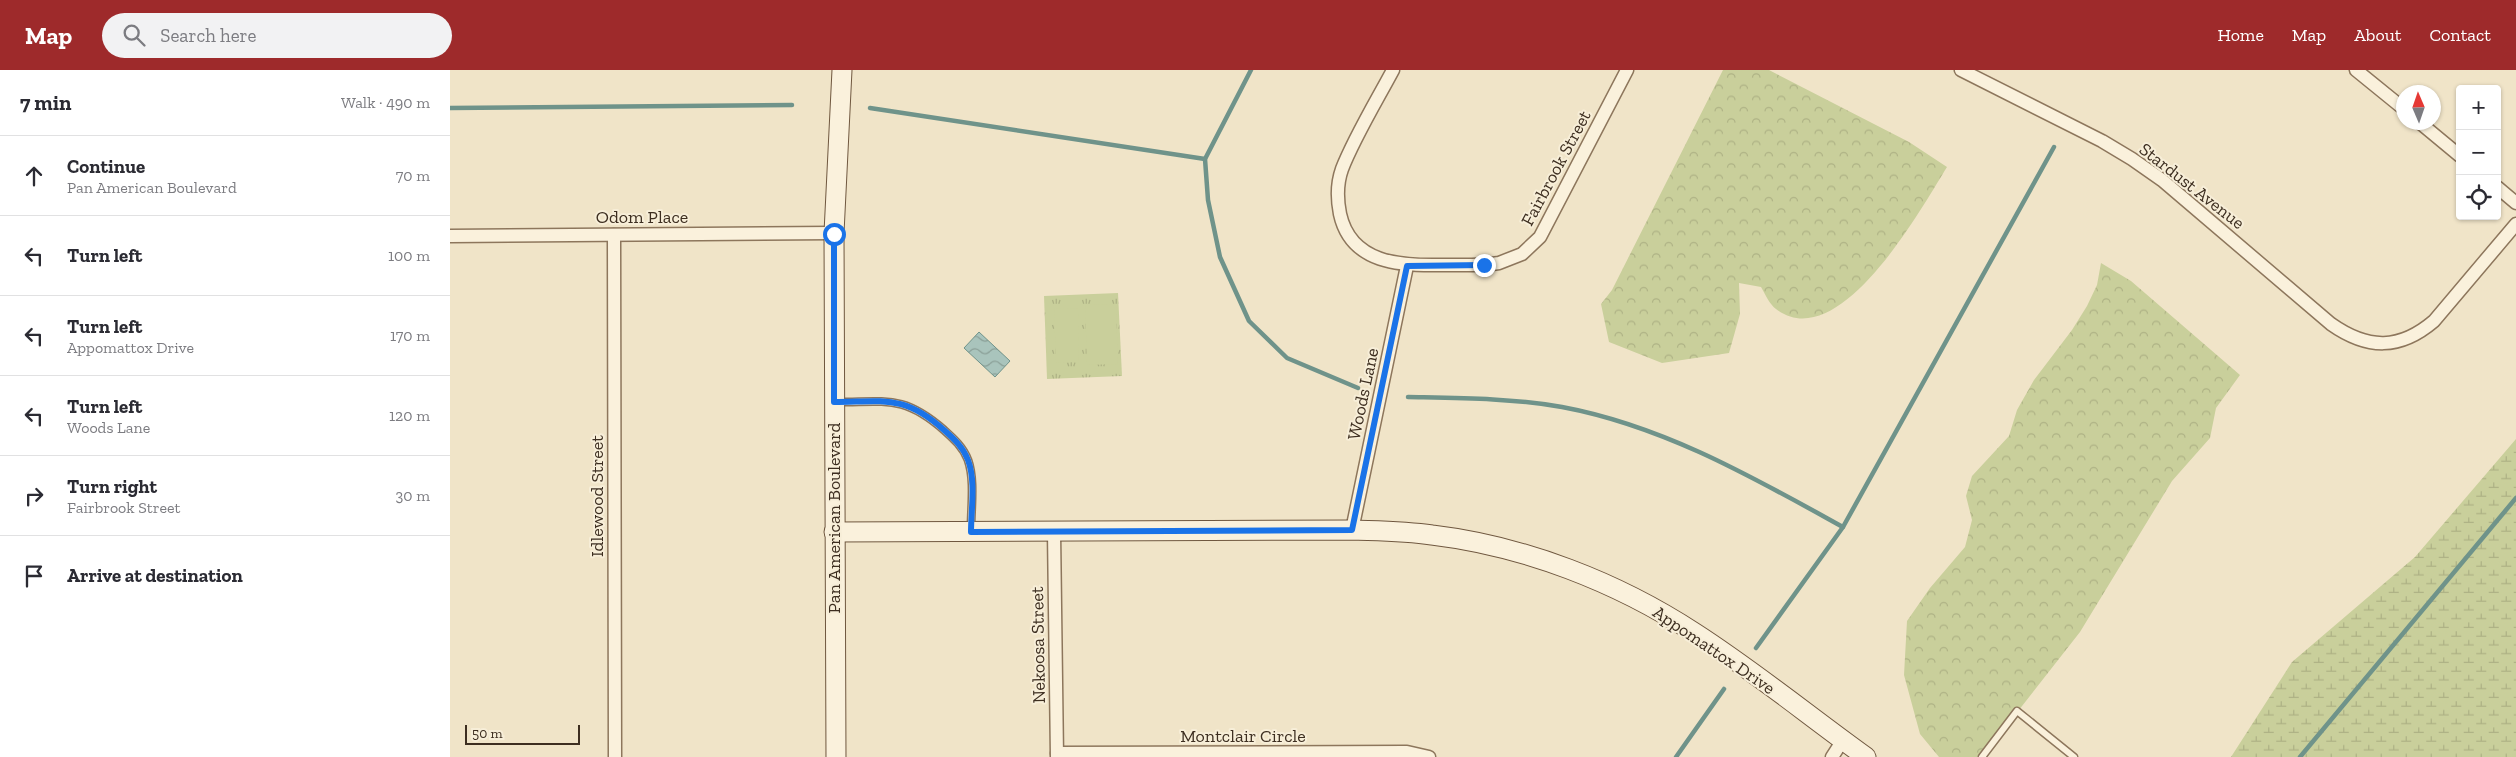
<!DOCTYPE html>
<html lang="en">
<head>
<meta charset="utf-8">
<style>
  body { margin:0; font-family:"Zilla Slab",serif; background:#f2f2f3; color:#2b2b33 }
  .controls { position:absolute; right:15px; top:15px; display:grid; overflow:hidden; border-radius:5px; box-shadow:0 1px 4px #0004 }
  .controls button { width:45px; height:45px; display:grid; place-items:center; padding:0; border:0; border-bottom:1px solid #e1e1e2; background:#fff; color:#2b2b33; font:25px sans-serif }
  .compass { position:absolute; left:1946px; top:15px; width:45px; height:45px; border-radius:50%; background:#fff; box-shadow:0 1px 4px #0004; rotate:358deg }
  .scale { position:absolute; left:15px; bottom:12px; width:115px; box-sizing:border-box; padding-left:5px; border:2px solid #3d2e20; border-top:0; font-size:14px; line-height:18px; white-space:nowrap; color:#3d2e20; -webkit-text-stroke:4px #f7eed8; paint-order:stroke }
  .stop { position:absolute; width:15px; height:15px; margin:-11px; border:4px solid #1a73e8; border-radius:50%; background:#fff }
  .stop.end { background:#1a73e8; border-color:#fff; box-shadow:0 1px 5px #0008 }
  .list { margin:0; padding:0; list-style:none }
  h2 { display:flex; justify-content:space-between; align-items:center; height:65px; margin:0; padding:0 20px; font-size:21px }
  h2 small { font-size:16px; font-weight:400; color:#7c7c81 }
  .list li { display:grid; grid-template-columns:32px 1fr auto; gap:15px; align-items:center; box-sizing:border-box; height:80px; padding:0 20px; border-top:1px solid #e1e1e2 }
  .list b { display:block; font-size:19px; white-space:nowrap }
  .list p { margin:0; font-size:16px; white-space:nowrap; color:#7c7c81 }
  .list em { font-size:16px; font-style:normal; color:#7c7c81 }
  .icon { flex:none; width:28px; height:28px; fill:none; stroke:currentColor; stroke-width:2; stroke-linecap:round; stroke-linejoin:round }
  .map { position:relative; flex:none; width:2066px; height:687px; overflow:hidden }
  header { display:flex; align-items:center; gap:30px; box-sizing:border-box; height:70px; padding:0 25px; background:#9e2a2b; color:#fff }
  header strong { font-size:24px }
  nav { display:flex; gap:28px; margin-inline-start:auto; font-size:18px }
  .search { width:350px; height:45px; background:#f2f2f3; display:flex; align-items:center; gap:12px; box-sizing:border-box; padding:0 18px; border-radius:28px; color:#7c7c81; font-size:19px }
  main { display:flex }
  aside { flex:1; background:#fff }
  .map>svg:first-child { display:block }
</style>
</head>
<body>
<header>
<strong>Map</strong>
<div class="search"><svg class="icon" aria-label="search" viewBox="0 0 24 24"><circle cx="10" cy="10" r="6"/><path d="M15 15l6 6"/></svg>Search here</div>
<nav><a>Home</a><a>Map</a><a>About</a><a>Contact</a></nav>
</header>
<main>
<aside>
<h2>7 min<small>Walk · 490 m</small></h2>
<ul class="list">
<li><svg class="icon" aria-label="ahead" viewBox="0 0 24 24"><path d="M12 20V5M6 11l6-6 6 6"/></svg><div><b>Continue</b><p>Pan American Boulevard</p></div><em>70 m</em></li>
<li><svg class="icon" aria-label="left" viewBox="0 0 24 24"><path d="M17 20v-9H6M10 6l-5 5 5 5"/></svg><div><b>Turn left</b></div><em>100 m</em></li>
<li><svg class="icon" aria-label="left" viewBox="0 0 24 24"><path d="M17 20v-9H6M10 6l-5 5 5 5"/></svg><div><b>Turn left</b><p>Appomattox Drive</p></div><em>170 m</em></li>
<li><svg class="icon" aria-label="left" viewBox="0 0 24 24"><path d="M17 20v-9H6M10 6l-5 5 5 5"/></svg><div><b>Turn left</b><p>Woods Lane</p></div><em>120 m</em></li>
<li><svg class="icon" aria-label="right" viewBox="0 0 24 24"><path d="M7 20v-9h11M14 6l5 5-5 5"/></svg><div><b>Turn right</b><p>Fairbrook Street</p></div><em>30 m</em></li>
<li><svg class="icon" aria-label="arrive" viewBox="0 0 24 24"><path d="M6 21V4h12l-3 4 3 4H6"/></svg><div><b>Arrive at destination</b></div></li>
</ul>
</aside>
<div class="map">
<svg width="2066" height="687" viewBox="0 0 2066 687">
  <defs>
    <pattern id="grass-tufts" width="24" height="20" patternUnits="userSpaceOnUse" patternTransform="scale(1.25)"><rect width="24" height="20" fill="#c9cf9b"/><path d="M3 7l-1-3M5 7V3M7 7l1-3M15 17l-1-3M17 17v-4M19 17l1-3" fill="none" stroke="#aeb285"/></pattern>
    <pattern id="forest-crowns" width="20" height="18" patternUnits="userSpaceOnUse" patternTransform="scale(1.25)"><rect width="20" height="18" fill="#c9cf9b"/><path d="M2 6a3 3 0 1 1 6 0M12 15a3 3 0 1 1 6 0" fill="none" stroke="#aeb285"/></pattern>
    <pattern id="wetland-marsh" width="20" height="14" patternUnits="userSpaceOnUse" patternTransform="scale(1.25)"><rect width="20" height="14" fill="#c9cf9b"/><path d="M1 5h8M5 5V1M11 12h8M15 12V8" fill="none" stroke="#aeb285"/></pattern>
    <pattern id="water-waves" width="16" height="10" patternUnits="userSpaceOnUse" patternTransform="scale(1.25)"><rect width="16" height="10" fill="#a9c4bc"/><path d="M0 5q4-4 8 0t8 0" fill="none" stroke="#8ba098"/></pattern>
  </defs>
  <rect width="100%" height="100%" fill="#f0e4c8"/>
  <!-- grass -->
  <path fill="url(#grass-tufts)" d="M 668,223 L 672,306 L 597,309 L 594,226 Z"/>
  <!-- forest -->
  <g fill="url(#forest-crowns)">
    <path d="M 1273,0 L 1319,0 L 1459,72 L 1497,97 C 1471,139 1389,287 1326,239 C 1320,235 1315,224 1311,217 L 1289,213 L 1290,244 L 1279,283 L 1212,293 L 1159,272 L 1151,234 L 1162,220 Z"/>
    <path d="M 1651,193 L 1681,211 L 1790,305 L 1766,338 L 1760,368 L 1722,411 L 1630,562 L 1547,668 L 1535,687 L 1489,687 L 1470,664 L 1454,605 L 1457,551 L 1480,518 L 1515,477 L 1522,450 L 1516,426 L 1522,406 L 1559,366 L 1567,340 L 1584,310 L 1622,260 L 1637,236 L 1647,215 Z"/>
  </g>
  <!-- wetland -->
  <path fill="url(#wetland-marsh)" d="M 2066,369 L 2066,687 L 1781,687 L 1842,592 L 1965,487 Z"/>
  <!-- garden -->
  <g fill="#c9cf9b">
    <path d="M 666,234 L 668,294 L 637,295 L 635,235 Z"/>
    <path d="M 628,238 L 629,292 L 606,293 L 604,239 Z"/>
  </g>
  <!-- water -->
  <path fill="url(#water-waves)" stroke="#6f938a" d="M 529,262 L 560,291 L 545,307 L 514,278 Z"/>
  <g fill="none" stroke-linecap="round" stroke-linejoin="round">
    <!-- stream -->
    <g stroke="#6f938a" stroke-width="4.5">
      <path d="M 801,0 L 755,89 L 758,130 L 770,187 L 799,251 L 837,288 L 908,318"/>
      <path d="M 0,38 L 342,35"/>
      <path d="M 420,38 L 755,89"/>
      <path d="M 958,327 C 1009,328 1061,328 1112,337 C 1214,356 1304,408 1393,457"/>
      <path d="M 1306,578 L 1393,457 L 1604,77"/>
      <path d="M 1226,687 L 1274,619"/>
      <path d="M 1850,687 L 2066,428"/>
    </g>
    <defs>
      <g id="lane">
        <path d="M 388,332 C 437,332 454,325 494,360 C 504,369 513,377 518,390 C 525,410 521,437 521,459"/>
        <path d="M 1532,687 L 1567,641 L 1624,687"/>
      </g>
      <g id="street">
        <path d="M 943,0 C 927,30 904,68 892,99 C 887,113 887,129 890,144 C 901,194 951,196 992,195 C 1011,195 1030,196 1049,193 L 1072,184 L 1090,167 L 1177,0"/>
        <path d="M 1511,0 L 1652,71 L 1682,89 L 1712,110 L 1881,254 C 1918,280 1950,280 1984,251 L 2066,154"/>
        <path d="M 1906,0 L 1954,39"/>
        <path d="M 1969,52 L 2010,86"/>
        <path d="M 2047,117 L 2066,133"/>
        <path d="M 164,165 L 165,687"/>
        <path d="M 0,166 L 384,163"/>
        <path d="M 902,460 L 957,196"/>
        <path d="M 604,462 L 607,687"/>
        <path d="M 607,683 L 957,682 L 979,687"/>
        <path d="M 1382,687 L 1393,670"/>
      </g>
      <g id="secondary">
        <path d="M 384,462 L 902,460 C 929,461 955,461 982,465 C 1074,476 1167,512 1245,563 C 1304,601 1359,646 1416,687"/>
        <path d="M 386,687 L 384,163 L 392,0"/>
      </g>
    </defs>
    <!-- lane casing -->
    <use href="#lane" stroke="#8d765c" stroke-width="9"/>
    <!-- street casing -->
    <use href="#street" stroke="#8d765c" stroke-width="15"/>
    <!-- secondary casing -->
    <use href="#secondary" stroke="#6f573f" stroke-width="21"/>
    <!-- lane -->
    <use href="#lane" stroke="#faf1dc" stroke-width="6"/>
    <!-- street -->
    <use href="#street" stroke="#faf1dc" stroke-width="12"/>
    <!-- secondary -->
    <use href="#secondary" stroke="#faf1dc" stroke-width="19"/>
  </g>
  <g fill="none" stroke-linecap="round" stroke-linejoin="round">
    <!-- route -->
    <path stroke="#1a73e8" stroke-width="6" d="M 384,164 L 384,332 C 434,332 454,324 494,360 C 504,369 513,377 518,390 C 526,411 521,440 521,462 L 902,460 L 957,196 L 1034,195"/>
  </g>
  <g text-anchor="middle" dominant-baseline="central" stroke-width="4" stroke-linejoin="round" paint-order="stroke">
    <!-- street labels -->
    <g font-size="18" fill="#3d2e20" stroke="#f7eed8">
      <text transform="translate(1106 98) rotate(-62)">Fairbrook Street</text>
      <text transform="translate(1742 116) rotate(38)">Stardust Avenue</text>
      <text x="192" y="147">Odom Place</text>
      <text transform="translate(913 324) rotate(-78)">Woods Lane</text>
      <text transform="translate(147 426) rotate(-90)">Idlewood Street</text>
      <text transform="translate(384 448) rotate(-90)">Pan American Boulevard</text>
      <text transform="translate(588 575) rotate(-91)">Nekoosa Street</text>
      <text transform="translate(1264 580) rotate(34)">Appomattox Drive</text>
      <text x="793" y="666">Montclair Circle</text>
    </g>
  </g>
</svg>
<div class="controls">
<button>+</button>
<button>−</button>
<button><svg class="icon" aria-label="locate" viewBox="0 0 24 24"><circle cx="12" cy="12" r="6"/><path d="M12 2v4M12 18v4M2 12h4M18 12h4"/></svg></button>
</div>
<svg class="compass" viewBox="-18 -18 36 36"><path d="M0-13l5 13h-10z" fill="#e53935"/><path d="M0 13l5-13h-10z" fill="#7c7c81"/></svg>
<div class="scale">50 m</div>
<div class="stop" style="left:384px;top:164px"></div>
<div class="stop end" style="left:1034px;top:195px"></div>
</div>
</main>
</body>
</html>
